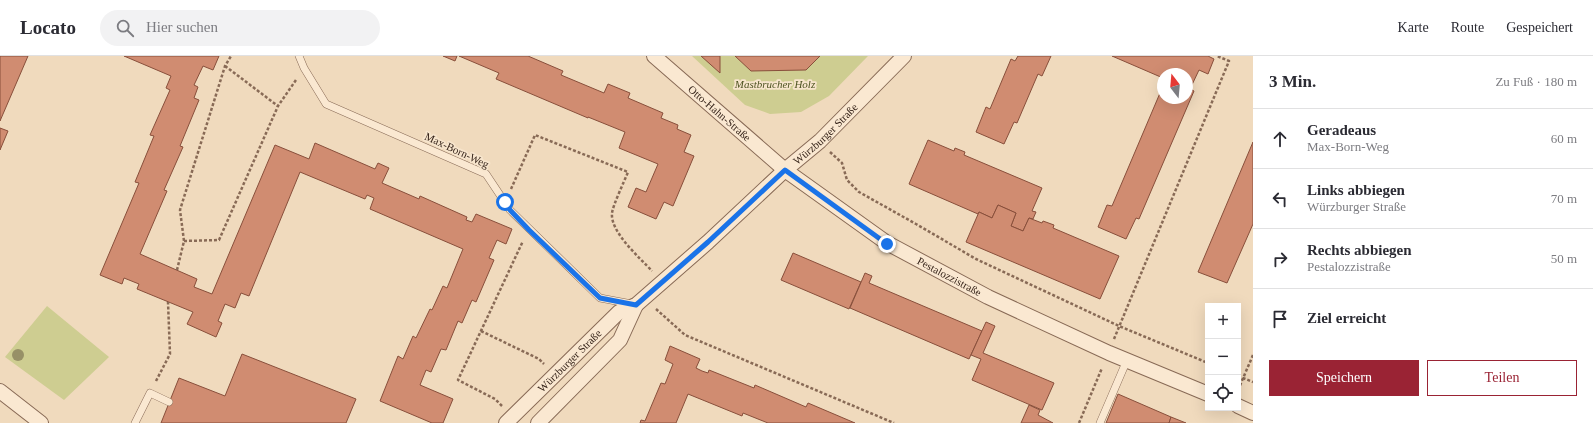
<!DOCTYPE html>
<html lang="de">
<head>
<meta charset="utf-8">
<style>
  body { margin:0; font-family:Georgia,serif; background:#f2f2f3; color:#2b2b33 }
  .controls { position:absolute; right:12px; bottom:12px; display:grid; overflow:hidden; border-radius:0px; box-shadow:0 4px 16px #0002 }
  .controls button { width:36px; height:36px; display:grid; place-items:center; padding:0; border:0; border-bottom:1px solid #e1e1e2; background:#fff; color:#2b2b33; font:20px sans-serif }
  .compass { position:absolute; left:1157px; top:12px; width:36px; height:36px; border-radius:50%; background:#fff; box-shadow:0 4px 16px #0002; rotate:344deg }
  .stop { position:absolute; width:12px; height:12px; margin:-9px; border:3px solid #1a73e8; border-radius:50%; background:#fff }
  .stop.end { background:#1a73e8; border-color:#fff; box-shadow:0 1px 4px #0008 }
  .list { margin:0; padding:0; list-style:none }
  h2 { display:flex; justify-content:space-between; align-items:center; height:52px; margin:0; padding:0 16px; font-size:17px }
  h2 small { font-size:13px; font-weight:400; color:#7c7c81 }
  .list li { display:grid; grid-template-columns:26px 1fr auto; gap:12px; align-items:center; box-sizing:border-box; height:60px; padding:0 16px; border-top:1px solid #e1e1e2 }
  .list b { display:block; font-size:15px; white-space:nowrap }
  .list p { margin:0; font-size:13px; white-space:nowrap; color:#7c7c81 }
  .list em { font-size:13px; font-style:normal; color:#7c7c81 }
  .actions { display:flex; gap:8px; padding:12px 16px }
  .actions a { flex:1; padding:9px 0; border:1px solid #9a2334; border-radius:0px; text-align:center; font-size:14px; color:#9a2334 }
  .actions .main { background:#9a2334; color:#fff }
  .icon { flex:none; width:22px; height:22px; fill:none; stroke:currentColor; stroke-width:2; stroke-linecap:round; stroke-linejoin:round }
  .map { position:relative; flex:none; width:1253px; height:367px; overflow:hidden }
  header { display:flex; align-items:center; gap:24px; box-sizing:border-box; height:56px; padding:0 20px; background:#fff; border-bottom:1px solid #e1e1e2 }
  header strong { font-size:19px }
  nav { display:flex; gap:22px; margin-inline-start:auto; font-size:14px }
  .search { width:280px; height:36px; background:#f2f2f3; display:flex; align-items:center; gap:10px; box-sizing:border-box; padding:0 14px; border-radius:22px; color:#7c7c81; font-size:15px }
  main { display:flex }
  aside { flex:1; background:#fff }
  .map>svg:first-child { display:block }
</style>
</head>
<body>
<header>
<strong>Locato</strong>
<div class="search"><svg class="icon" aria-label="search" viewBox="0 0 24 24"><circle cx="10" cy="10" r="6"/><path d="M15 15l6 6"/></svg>Hier suchen</div>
<nav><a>Karte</a><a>Route</a><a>Gespeichert</a></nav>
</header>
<main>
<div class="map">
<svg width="1253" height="367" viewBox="0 0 1253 367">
  <rect width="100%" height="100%" fill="#f0dabd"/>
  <!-- green -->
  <g fill="#cecd91">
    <path d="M 692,0 L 868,0 L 829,40 L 801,56 L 770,58 L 745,49 Z"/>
    <path d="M 47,250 L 109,301 L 64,344 L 5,301 Z"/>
  </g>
  <!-- building -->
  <g fill="#d08c71" stroke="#884f3b">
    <path d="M 0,0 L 28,0 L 0,65 Z"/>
    <path d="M 124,0 L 219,0 L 213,14 L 203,10 L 194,29 L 198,31 L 194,42 L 199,44 L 180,90 L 183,91 L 164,134 L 167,135 L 140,198 L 197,223 L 194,231 L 212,238 L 275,89 L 309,103 L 315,87 L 375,113 L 378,107 L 389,112 L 382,127 L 419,143 L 420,140 L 467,161 L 466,164 L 472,166 L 476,158 L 512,173 L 506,188 L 497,184 L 489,202 L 494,204 L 476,246 L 472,244 L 462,267 L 458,265 L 446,294 L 441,293 L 431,316 L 426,314 L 420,329 L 453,343 L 443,367 L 432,367 L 380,345 L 398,300 L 403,303 L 413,280 L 416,282 L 430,253 L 432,254 L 443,230 L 447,232 L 463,193 L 370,153 L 374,142 L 367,139 L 365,143 L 300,116 L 249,240 L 241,237 L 235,252 L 225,248 L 218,265 L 222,267 L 216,281 L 187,268 L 193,256 L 137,233 L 139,228 L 124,222 L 122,228 L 100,219 L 139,127 L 135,126 L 154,80 L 150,79 L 170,34 L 166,32 L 171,20 Z"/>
    <path d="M 443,0 L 457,0 L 455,5 Z"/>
    <path d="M 459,0 L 528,0 L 563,15 L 561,19 L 604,37 L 608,28 L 630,37 L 628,42 L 663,57 L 661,62 L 678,69 L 677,73 L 691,79 L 684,96 L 694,100 L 673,150 L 664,146 L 656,163 L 628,151 L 636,132 L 646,136 L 658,108 L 619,92 L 625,76 L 588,61 L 588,62 L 496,23 L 499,17 Z"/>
    <path d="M 701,0 L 720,0 L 720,17 Z"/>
    <path d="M 735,0 L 820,0 L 806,14 L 751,15 Z"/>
    <path d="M 1018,0 L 1051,0 L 1042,20 L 1038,18 L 1017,67 L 1014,66 L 1004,88 L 976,76 L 986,51 L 990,53 L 1011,3 L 1015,5 Z"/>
    <path d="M 1112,0 L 1208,0 L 1214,3 L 1208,18 L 1199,14 L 1190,33 L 1194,35 L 1139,163 L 1136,162 L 1126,183 L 1098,171 L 1107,149 L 1112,150 L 1163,30 L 1163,42 L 1187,42 L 1187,18 L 1163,18 L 1163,22 Z"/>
    <path d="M 0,72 L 8,75 L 0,94 Z"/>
    <path d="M 928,84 L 954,95 L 955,92 L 965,96 L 964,99 L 1042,132 L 1032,155 L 1036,156 L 1033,163 L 1029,162 L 1023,175 L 1011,170 L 1016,157 L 998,149 L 992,162 L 979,156 L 978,158 L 909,128 Z"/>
    <path d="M 1253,86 L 1253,168 L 1227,227 L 1198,216 Z"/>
    <path d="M 998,149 L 1016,157 L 1011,170 L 1023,175 L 1029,162 L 1042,167 L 1043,165 L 1054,169 L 1053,172 L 1119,200 L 1100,243 L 966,186 L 979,156 L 992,162 Z"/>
    <path d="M 793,197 L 861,226 L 849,253 L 781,224 Z"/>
    <path d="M 865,217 L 872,220 L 869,227 L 982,275 L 969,303 L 850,252 Z"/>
    <path d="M 986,266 L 995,270 L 983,297 L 1054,327 L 1042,354 L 972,324 L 981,303 L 971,299 Z"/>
    <path d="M 670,290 L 700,303 L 696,312 L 702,315 L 708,317 L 709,314 L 754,332 L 755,329 L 806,351 L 808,347 L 855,367 L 768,367 L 743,357 L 742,360 L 688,338 L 676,367 L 640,367 L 641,364 L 645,365 L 661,327 L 665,328 L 673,308 L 665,304 Z"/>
    <path d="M 242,298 L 356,343 L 346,367 L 161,367 L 179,322 L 225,340 Z"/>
    <path d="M 1118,338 L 1171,361 L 1169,367 L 1106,367 Z"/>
    <path d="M 1029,349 L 1040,354 L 1038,359 L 1053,367 L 1021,367 Z"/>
    <path d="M 1171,361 L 1186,367 L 1169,367 Z"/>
  </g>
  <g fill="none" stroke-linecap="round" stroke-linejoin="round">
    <defs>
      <g id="lane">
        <path d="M 299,0 L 304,12 L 326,48 L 486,118 L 510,154 L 600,242 L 632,248"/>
        <path d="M 135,367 L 150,337 L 169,346"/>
        <path d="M 1100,367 L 1127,304"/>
      </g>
      <g id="street">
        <path id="s1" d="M 654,0 L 785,114 L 887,187 L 988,241 L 1109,297 L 1208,338"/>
        <path d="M 0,335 L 41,367"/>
        <path d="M 1238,350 L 1253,357"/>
        <path id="s2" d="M 506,367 L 619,256 L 636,249 L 708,186 L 785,114 L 820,85 L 904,0"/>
        <path d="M 538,367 L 620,284 L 636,249"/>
      </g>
    </defs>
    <!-- lane casing -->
    <use href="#lane" stroke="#886a56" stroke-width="8"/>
    <!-- street casing -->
    <use href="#street" stroke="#886a56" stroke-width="16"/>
    <!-- path -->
    <g stroke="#886a56" stroke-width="2.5" stroke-dasharray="3 2" stroke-linecap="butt">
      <path d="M 225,10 L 278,50"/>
      <path d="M 830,96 L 842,107 L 847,124 L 859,136 L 916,168 L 976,203 L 1119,270 L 1208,307"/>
      <path d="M 511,133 L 535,79 L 628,116 C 624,126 613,149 612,157 C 610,176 640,202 652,215"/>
      <path d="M 184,185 L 219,184 L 278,50 L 296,24"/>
      <path d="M 177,214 L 184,185 L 180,154 L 225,10 L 231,0"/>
      <path d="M 656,253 L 685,279 L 894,367"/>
      <path d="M 481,275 L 539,303 L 544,308"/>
      <path d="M 1114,283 L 1229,5 L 1217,0"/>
      <path d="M 1238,320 L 1253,326"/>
      <path d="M 156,325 L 170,298 L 168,246"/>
      <path d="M 1238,334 L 1253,299"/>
      <path d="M 502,350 L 495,343 L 458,324 L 523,185"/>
      <path d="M 1079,367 L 1102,312"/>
    </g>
    <!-- lane -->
    <use href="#lane" stroke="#fae8d1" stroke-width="7"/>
    <!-- street -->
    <use href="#street" stroke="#fae8d1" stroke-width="14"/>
  </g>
  <!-- trees -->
  <circle fill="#979067" cx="18" cy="299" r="6"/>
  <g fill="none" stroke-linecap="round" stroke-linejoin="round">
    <!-- route -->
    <path stroke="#1a73e8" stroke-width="5" d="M 505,146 L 510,154 L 529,174 L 600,242 L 636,249 L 708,186 L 785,114 L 887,188"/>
  </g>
  <g text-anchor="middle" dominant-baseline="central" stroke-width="3.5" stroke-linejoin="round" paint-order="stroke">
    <!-- park labels -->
    <g font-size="11" font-style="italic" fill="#4e5421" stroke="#f7e5cd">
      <text x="775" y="28">Mastbrucher Holz</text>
    </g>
    <!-- street labels -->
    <g font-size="11" fill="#37251b" stroke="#f7e5cd">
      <text stroke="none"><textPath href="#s1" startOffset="87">Otto-Hahn-Straße</textPath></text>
      <text stroke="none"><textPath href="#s2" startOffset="432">Würzburger Straße</textPath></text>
      <text transform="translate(457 94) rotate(25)">Max-Born-Weg</text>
      <text stroke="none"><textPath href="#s1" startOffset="370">Pestalozzistraße</textPath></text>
      <text stroke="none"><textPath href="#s2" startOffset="89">Würzburger Straße</textPath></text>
    </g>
  </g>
</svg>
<div class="controls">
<button>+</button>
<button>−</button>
<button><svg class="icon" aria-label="locate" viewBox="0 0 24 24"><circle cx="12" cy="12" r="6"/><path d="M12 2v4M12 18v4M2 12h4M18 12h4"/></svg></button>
</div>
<svg class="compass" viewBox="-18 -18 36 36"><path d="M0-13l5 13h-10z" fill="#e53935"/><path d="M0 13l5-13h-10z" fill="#7c7c81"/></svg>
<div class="stop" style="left:505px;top:146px"></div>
<div class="stop end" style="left:887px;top:188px"></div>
</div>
<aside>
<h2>3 Min.<small>Zu Fuß · 180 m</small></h2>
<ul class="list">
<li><svg class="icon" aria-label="ahead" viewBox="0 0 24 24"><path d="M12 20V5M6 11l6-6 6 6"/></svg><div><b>Geradeaus</b><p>Max-Born-Weg</p></div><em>60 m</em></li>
<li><svg class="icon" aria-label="left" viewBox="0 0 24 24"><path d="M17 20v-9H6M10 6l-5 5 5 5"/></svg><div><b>Links abbiegen</b><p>Würzburger Straße</p></div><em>70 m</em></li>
<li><svg class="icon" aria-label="right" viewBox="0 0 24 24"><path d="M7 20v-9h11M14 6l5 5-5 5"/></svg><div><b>Rechts abbiegen</b><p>Pestalozzistraße</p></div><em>50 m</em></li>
<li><svg class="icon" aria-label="arrive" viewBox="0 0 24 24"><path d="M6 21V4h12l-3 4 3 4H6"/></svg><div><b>Ziel erreicht</b></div></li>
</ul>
<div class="actions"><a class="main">Speichern</a><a>Teilen</a></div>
</aside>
</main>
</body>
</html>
